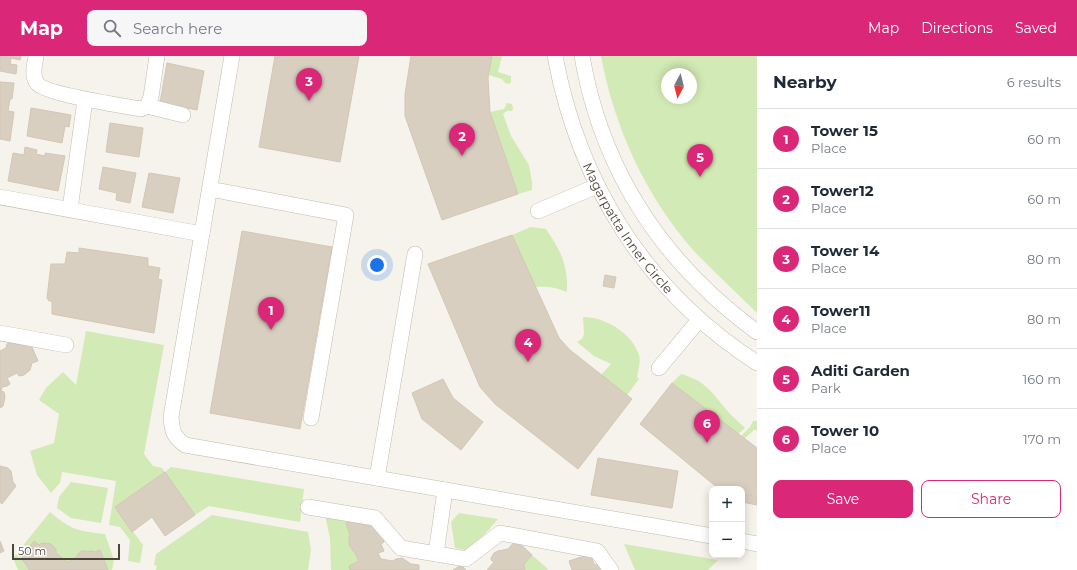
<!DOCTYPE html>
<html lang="en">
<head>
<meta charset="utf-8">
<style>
  body { margin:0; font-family:Montserrat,sans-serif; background:#f6f6f7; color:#1f2937 }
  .controls { position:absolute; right:12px; bottom:12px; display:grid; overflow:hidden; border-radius:8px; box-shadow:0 2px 10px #0003 }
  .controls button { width:36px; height:36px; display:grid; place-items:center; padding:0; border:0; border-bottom:1px solid #e0e1e3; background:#fff; color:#1f2937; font:20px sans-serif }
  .compass { position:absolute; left:661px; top:12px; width:36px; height:36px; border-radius:50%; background:#fff; box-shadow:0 2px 10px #0003; rotate:187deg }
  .scale { position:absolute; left:12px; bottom:10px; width:108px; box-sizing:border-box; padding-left:4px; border:2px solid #4b4439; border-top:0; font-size:11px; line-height:14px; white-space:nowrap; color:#4b4439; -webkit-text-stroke:3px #fff; paint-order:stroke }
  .you { position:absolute; left:377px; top:209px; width:14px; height:14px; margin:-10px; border:3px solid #fff; border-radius:50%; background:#1a73e8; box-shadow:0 0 0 6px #1a73e833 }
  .badge { display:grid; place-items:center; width:26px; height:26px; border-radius:50%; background:#db2777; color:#fff; font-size:13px; font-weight:700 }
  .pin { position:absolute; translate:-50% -33px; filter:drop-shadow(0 1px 2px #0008) }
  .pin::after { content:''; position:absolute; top:21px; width:14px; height:12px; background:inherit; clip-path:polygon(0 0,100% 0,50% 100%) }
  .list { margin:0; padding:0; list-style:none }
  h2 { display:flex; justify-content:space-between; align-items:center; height:52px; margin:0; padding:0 16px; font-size:17px }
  h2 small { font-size:13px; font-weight:400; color:#747a83 }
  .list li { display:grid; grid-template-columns:26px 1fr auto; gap:12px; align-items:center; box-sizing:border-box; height:60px; padding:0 16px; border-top:1px solid #e0e1e3 }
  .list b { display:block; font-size:15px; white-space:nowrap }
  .list p { margin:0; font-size:13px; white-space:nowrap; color:#747a83 }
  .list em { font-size:13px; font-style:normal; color:#747a83 }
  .actions { display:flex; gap:8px; padding:12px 16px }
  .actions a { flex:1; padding:9px 0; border:1px solid #db2777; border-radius:8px; text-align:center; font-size:14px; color:#db2777 }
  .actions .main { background:#db2777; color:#fff }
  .icon { flex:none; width:22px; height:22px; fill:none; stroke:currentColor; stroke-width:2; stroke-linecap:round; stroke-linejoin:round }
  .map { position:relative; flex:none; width:757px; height:514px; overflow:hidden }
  header { display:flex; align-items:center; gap:24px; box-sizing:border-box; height:56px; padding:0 20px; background:#db2777; color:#fff }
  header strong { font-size:19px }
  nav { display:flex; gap:22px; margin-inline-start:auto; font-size:14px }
  .search { width:280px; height:36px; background:#f6f6f7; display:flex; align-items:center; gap:10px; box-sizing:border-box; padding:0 14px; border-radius:8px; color:#747a83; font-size:15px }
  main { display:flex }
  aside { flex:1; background:#fff }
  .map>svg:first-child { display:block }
</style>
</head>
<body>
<header>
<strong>Map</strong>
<div class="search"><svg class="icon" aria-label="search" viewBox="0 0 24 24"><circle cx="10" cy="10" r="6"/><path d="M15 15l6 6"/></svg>Search here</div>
<nav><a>Map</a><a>Directions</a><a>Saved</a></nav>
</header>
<main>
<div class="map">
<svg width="757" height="514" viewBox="0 0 757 514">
  <rect width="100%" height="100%" fill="#f6f3ec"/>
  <!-- green -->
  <g fill="#d2eab5" fill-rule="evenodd">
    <path d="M 492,0 L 502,0 L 498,16 L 511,20 L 511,26 L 509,28 L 505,27 L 502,23 L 489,19 Z"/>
    <path d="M 601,0 L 757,0 L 757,257 C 736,236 714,216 694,195 C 646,141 614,71 601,0 ZM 667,18 L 691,18 L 691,42 L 667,42 Z"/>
    <path d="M 507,47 L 512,48 L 513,53 L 512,55 L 507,55 L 503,58 L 511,80 L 529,109 L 532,126 L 532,134 L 518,138 L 490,56 L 504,53 Z"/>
    <path d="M 531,171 L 546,173 C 561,195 568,209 567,236 C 556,231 547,230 535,231 L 512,179 Z"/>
    <path d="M 583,261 C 605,261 632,277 639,299 C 641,305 638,315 637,321 L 639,323 L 627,339 L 601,319 L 611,308 L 594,300 L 577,286 L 582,283 L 584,278 Z"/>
    <path d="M 86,275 L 164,289 L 144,398 L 153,410 L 162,412 L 165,416 L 171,411 L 304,433 L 300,466 L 209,450 L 195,459 L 165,416 L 115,451 L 143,489 L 140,507 L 128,505 L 130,484 L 120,471 L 109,469 L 116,425 L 62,416 L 60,427 L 51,437 L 37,419 L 30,395 L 54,387 L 59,358 L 39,344 L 46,332 L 63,316 L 76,329 Z"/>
    <path d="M 681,318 C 705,325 710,334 725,352 C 730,359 738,365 745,372 L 738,378 L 672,327 Z"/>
    <path d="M 753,365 L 757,365 L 757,374 L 754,374 L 744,383 L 741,380 L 750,371 Z"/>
    <path d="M 71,426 L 108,432 L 101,467 L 71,462 L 57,452 L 59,441 Z"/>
    <path d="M 50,456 C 71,474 78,475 105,478 L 114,504 L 112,514 L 108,514 L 100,494 L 95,496 C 89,493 79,494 77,501 L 67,506 L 56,497 L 56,493 C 52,488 45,485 39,489 L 34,485 L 21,502 L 26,508 L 29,514 L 18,514 L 13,502 Z"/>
    <path d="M 459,457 L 498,463 L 477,487 L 481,497 L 455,492 L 451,466 Z"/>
    <path d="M 212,459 L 308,476 L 311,494 L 308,514 L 156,514 L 157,510 L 154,509 L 156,498 Z"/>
    <path d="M 325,459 L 352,465 L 346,467 L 350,479 L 349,482 L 349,489 L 355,497 L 359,505 L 349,510 L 350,514 L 331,514 L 330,482 Z"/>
    <path d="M 624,488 L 718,504 L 708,514 L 635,514 Z"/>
    <path d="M 532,499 L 548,513 L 547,514 L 525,514 L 524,508 Z"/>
  </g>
  <!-- building -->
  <g fill="#d8cfc1" stroke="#d3c7b4">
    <path d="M 0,0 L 21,0 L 20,4 L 11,2 L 10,8 L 17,9 L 16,18 L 0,15 Z"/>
    <path d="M 275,0 L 359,0 L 340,106 L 259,91 Z"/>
    <path d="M 411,0 L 492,0 L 488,22 L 490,56 L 518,138 L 442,164 L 405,60 L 405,38 Z"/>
    <path d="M 167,7 L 204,15 L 197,54 L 160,47 Z"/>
    <path d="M 0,26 L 14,27 L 12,43 L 10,43 L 8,55 L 14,56 L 10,85 L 0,83 Z"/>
    <path d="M 31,52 L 71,59 L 69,71 L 65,70 L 62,87 L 27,80 Z"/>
    <path d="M 110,67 L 143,72 L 139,101 L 106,96 Z"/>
    <path d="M 25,91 L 37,94 L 36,98 L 45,100 L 45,97 L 65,100 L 58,135 L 8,125 L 13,97 L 24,99 Z"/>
    <path d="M 103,111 L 136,117 L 130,147 L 116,144 L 117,137 L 99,133 Z"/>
    <path d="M 149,117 L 180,122 L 173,157 L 142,151 Z"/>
    <path d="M 242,175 L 332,191 L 300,373 L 210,357 Z"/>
    <path d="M 512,179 L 559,282 L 570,294 L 632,343 L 578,413 L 495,348 L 480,331 L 428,208 Z"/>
    <path d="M 79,192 L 148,202 L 148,210 L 160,212 L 158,223 L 162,224 L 154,277 L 52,258 L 52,245 L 49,245 L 47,242 L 51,208 L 65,208 L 67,196 L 79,197 Z"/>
    <path d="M 605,219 L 616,221 L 614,232 L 603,230 Z"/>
    <path d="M 29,284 L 38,305 L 32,307 L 30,314 L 24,319 L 19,320 L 17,317 L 7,322 L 10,328 L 7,330 L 2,331 L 1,335 L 4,336 L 5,341 L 3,350 L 0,352 L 0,295 L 6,292 L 7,288 L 11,285 Z"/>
    <path d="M 443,323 L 453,342 L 483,366 L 461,394 L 422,363 L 412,337 Z"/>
    <path d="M 672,327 L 757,392 L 757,449 L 742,446 L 742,433 L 719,433 L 640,368 Z"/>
    <path d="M 598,402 L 678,415 L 672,452 L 591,439 Z"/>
    <path d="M 0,410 L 8,412 L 11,415 L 13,426 L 16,430 L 2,448 L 0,446 Z"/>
    <path d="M 165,416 L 195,459 L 165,480 L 152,461 L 132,476 L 115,451 Z"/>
    <path d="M 366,464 L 370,470 L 374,471 L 383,479 L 384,486 L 381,488 L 384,495 L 378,497 L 381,503 L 393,505 L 396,503 L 402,502 L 411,508 L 419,509 L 419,514 L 350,514 L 349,510 L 359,505 L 355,497 L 349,489 L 349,482 L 350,479 L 346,467 L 352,465 Z"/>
    <path d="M 516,484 L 532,499 L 524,508 L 525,514 L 487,514 L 494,506 L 491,504 L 491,502 L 494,497 L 498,495 L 508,493 Z"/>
    <path d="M 0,485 L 4,495 L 0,497 Z"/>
    <path d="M 34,485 L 39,489 L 42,487 L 51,488 L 56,493 L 56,497 L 67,506 L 77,501 L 78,498 L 82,495 L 92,495 L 95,496 L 100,494 L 108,514 L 29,514 L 26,508 L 21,503 Z"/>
    <path d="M 590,498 L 594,508 L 600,510 L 604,514 L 572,514 L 569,505 Z"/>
    <path d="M 461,509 L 466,514 L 453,514 Z"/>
  </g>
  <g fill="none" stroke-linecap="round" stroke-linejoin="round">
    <defs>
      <g id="minor">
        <path d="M 36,0 C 35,8 31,19 37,27 C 44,38 124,50 141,53 L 147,50 L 151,41 L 157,0"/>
        <path d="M 232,0 L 171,361 C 172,375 173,380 185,389 L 712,480"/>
        <path id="s1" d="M 555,0 C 579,129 646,235 757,307"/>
        <path d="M 582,0 C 602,116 663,207 757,276"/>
        <path d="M 147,50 L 183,59"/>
        <path d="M 210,133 L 346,159 L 311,362"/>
        <path d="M 0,141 L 202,178"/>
        <path d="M 70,153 L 85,44"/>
        <path d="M 538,155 L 597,130"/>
        <path d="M 0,277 L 66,289"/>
        <path d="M 659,312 L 699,264"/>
        <path d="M 377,422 L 415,198"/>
        <path d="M 308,451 L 375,462 L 401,492 L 466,503 L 500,477 L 597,495 L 611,514"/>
        <path d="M 742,485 L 757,488"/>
        <path d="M 436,498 L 445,434"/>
      </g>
    </defs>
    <!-- minor casing -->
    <use href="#minor" stroke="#c2bbae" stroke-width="16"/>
    <!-- minor -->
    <use href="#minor" stroke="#fff" stroke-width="15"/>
  </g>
  <g text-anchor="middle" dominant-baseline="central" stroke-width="3.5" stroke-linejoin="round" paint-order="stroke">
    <!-- street labels -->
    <g font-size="13" fill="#4b4439" stroke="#fff">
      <text stroke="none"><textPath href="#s1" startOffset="189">Magarpatta Inner Circle</textPath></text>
    </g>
  </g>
</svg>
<div class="controls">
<button>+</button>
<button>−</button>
</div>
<svg class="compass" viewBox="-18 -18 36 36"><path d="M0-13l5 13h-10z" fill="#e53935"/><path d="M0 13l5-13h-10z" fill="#747a83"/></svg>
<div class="scale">50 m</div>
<div class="you"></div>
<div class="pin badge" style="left:271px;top:274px">1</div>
<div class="pin badge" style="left:462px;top:100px">2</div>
<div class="pin badge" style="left:309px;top:45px">3</div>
<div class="pin badge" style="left:528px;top:306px">4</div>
<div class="pin badge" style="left:700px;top:121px">5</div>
<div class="pin badge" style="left:707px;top:387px">6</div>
</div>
<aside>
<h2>Nearby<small>6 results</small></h2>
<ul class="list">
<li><span class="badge">1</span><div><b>Tower 15</b><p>Place</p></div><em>60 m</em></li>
<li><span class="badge">2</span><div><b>Tower12</b><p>Place</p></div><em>60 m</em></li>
<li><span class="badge">3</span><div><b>Tower 14</b><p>Place</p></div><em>80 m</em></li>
<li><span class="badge">4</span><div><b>Tower11</b><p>Place</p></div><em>80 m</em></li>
<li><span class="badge">5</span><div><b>Aditi Garden</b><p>Park</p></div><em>160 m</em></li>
<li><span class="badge">6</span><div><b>Tower 10</b><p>Place</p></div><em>170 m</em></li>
</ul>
<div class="actions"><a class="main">Save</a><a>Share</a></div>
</aside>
</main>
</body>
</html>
